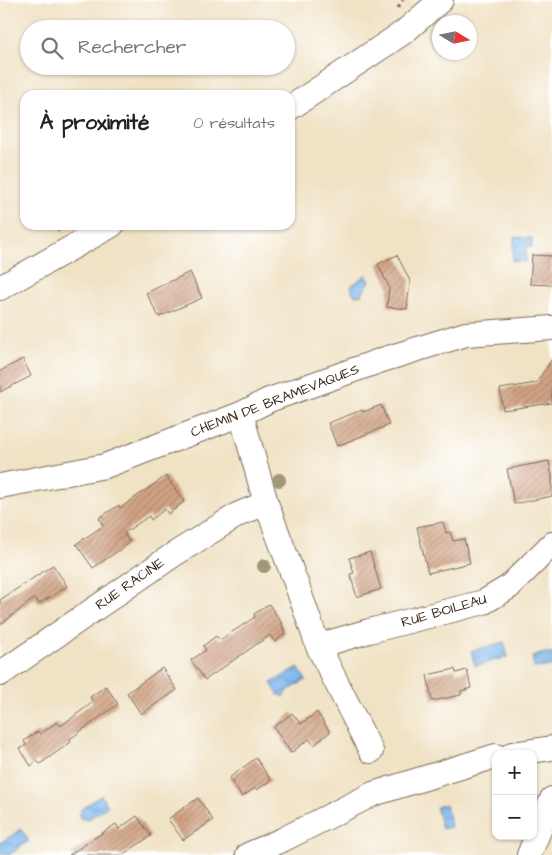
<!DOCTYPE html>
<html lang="fr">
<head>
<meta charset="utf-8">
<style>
  body { margin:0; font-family:"Architects Daughter",sans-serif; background:#f2f2f2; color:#222 }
  .controls { position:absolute; right:15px; bottom:15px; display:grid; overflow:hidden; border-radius:10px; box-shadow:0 1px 4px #0004 }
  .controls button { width:45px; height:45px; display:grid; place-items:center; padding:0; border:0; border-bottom:1px solid #e0e0e0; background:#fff; color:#222; font:25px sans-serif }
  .compass { position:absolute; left:432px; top:15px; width:45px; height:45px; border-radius:50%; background:#fff; box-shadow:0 1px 4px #0004; rotate:100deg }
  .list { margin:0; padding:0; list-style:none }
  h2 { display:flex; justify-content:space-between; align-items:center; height:65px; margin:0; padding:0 20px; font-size:21px }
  h2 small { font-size:16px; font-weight:400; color:#767676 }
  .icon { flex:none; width:28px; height:28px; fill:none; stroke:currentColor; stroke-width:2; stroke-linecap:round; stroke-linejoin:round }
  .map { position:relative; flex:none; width:552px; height:855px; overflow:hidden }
  .search { position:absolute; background:#fff; box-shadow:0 1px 4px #0004; left:20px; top:20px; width:275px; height:55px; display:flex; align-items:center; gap:12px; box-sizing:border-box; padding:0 18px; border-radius:28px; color:#767676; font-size:19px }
  .panel { position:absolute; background:#fff; box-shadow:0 1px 4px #0004; left:20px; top:90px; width:275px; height:140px; border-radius:15px }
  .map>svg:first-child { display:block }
</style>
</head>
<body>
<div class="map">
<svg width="552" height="855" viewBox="0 0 552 855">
  <defs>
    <pattern id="water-waves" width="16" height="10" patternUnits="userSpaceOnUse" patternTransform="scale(1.25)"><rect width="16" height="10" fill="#7bb4ec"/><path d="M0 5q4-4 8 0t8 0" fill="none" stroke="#6693bf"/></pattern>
    <pattern id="building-hatch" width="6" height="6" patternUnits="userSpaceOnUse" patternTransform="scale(1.25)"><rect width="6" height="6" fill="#d1a384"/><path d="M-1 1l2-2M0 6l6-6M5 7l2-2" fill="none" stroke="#ab856b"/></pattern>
  </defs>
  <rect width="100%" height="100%" fill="#fff"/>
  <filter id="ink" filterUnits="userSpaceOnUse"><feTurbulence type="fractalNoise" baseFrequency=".02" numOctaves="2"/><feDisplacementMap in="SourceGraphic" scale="10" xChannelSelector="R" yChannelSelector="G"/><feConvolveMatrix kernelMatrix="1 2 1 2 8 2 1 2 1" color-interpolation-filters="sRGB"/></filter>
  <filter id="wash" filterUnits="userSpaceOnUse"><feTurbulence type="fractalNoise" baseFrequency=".0096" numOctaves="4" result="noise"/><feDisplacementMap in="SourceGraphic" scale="20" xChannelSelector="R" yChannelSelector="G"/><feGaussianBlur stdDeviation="1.12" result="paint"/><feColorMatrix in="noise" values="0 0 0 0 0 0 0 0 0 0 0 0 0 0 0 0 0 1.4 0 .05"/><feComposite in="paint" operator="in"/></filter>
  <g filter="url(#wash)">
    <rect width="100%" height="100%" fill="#f0e2c4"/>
    <!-- water -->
    <g fill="url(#water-waves)" stroke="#5b6f85">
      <path d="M 514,237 L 532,238 L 532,247 L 526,247 L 526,262 L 512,261 Z"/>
      <path d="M 366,274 L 370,281 L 361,295 L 355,296 L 353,294 L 351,286 Z"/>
      <path d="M 504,642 L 508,657 L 475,666 L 471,651 Z"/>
      <path d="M 552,652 L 552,666 L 544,667 L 534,668 L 532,657 L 540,654 Z"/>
      <path d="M 298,667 L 306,680 L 286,692 L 287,694 L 283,697 L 281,694 L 279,696 L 271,683 Z"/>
      <path d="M 101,795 L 108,806 L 87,820 L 86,818 L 82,819 L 80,818 L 79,814 L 82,812 L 80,810 Z"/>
      <path d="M 446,804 L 451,827 L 442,829 L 436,807 Z"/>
      <path d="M 21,829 L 29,841 L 9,855 L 0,854 L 0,843 Z"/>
    </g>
    <g id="blocks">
      <!-- building -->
      <g fill="url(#building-hatch)">
        <path d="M 397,255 L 410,281 L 407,309 L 387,307 L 389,287 L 378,264 Z"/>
        <path d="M 532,255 L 552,256 L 552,285 L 530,284 Z"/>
        <path d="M 190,272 L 202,298 L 159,317 L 146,293 Z"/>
        <path d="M 23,359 L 31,376 L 0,392 L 0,371 Z"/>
        <path d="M 552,359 L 552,403 L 503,410 L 500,389 L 536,383 Z"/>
        <path d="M 381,405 L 389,425 L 337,446 L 328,423 L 362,410 L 363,412 Z"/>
        <path d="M 549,461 L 552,476 L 552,496 L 514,504 L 507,469 Z"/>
        <path d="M 166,476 L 184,502 L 168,514 L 165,509 L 151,520 L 149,516 L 124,533 L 130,543 L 93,568 L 76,544 L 103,526 L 99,518 L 119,505 L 120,508 Z"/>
        <path d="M 443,522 L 446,533 L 450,532 L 453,541 L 464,539 L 470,563 L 428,573 L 417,527 Z"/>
        <path d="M 370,552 L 381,589 L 357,597 L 350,574 L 354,573 L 349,558 Z"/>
        <path d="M 53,565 L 67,586 L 39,604 L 35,598 L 0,625 L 0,600 Z"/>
        <path d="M 269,604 L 281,622 L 285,633 L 275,642 L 270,635 L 205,680 L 191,660 L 206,650 L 203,646 L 216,636 L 220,640 L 255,617 L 254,614 Z"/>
        <path d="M 162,668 L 177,690 L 141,714 L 127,693 Z"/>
        <path d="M 455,669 L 456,673 L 467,670 L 471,688 L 461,691 L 461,695 L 432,701 L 427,675 Z"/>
        <path d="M 106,686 L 118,704 L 70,739 L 71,742 L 40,764 L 37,761 L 31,766 L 20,749 L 26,745 L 24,741 L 38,731 L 40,734 L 57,722 L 61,726 L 93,702 L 90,697 Z"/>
        <path d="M 317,712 L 330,732 L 314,745 L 309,739 L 291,753 L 274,727 L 292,713 L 301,724 Z"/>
        <path d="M 256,758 L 271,780 L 257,790 L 255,788 L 242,797 L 229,778 Z"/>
        <path d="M 198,798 L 213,820 L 183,840 L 168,819 Z"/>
        <path d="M 137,816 L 151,836 L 122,855 L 69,855 L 116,824 L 119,829 Z"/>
      </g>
    </g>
  </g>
  <g filter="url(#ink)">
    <use href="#blocks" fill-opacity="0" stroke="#7a6a58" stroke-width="1"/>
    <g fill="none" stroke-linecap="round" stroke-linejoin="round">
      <defs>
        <g id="minor">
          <path d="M 290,108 L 404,32 L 441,0"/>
          <path d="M 0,288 L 112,225"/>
          <path d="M 241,414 L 266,503 L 296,583 L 318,646 L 371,751"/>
          <path d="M 0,486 L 105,466 L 241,414 L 269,400 L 382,360 L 466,334 L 552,328"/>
          <path d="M 318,646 L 369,631 L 484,602 L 509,587 L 552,544"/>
          <path d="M 0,674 L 173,555 L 239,514 L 266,503"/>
          <path d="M 512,754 L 552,748"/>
          <path d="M 248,855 L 282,840 L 373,794 L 496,756"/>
          <path d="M 529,855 L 552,799"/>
        </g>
      </defs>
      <!-- minor casing -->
      <use href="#minor" stroke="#7a6a58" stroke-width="26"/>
      <!-- path -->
      <g stroke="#7a6a58" stroke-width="3" stroke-dasharray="4 4" stroke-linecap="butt">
        <path d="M 398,8 L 403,0"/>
        <path d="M 57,230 L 65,225"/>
      </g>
      <!-- minor -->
      <use href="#minor" stroke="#fff" stroke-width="24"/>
    </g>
    <!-- trees -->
    <g fill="#9f9878">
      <circle cx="279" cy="480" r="7"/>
      <circle cx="264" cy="566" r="7"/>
    </g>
  </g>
  <g text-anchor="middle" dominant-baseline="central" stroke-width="4.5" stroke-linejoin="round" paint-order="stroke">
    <!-- street labels -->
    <g font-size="14" fill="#3b2a1e" stroke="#fff">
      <text transform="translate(275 401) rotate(-21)">CHEMIN DE BRAMEVAQUES</text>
      <text transform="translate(130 584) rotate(-35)">RUE RACINE</text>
      <text transform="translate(444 611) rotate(-16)">RUE BOILEAU</text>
    </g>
  </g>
</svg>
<div class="controls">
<button>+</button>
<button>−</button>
</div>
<svg class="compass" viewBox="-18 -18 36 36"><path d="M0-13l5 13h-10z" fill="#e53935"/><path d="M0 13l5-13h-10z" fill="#767676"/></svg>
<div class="search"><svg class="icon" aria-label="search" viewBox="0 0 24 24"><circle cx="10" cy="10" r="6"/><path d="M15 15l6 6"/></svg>Rechercher</div>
<section class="panel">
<h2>À proximité<small>0 résultats</small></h2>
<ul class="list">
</ul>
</section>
</div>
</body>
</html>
